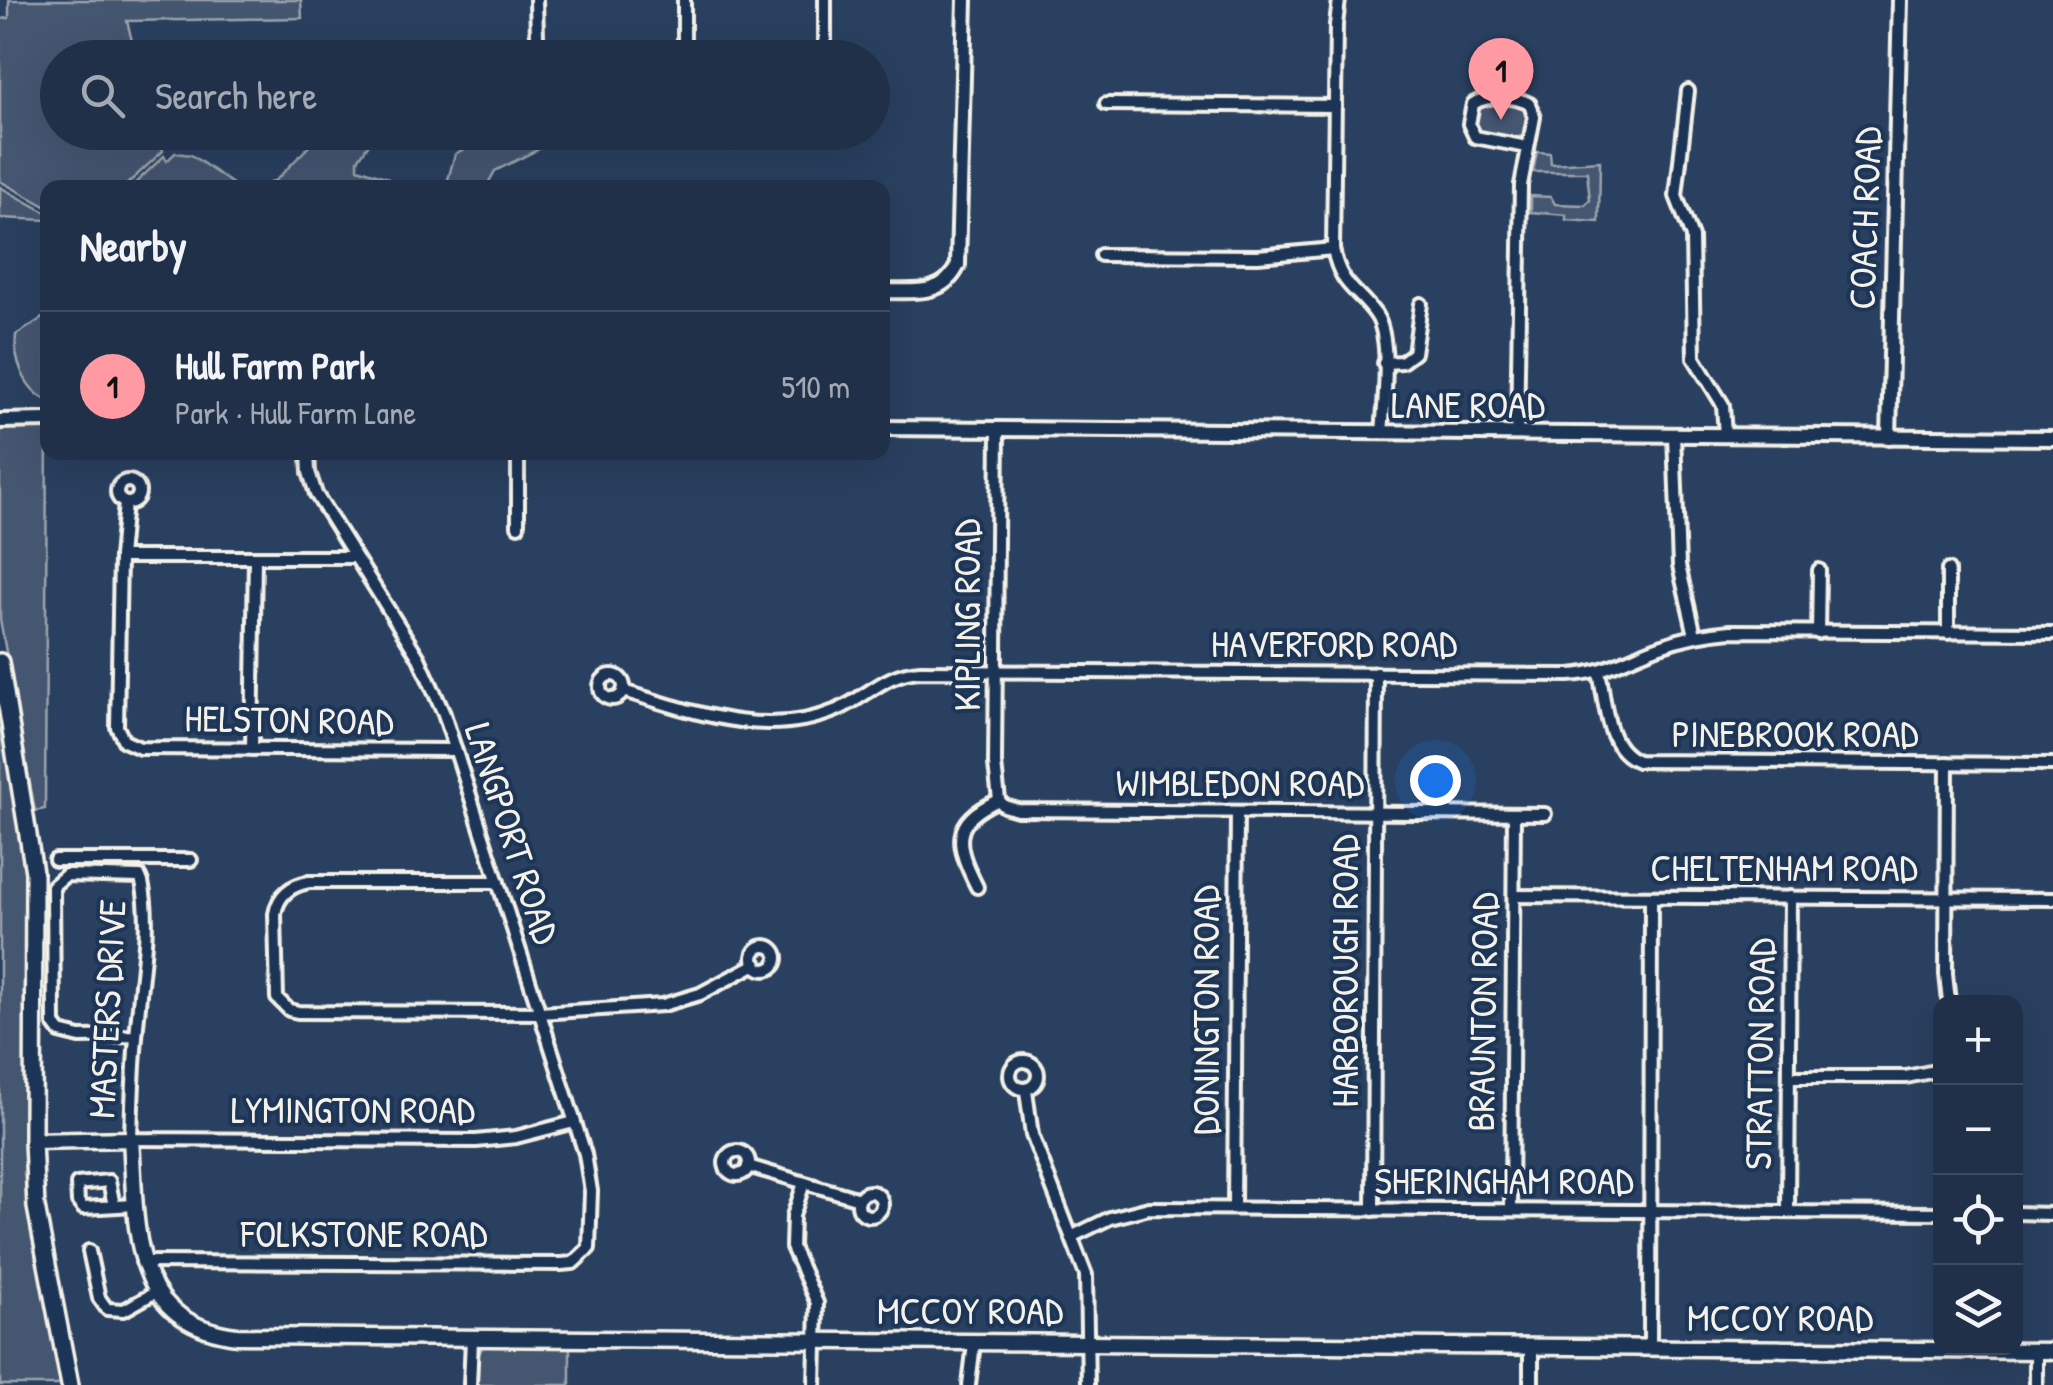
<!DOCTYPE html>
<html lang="en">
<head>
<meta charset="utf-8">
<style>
  body { margin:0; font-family:"Patrick Hand",sans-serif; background:#28384f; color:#f1f3f6 }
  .controls { position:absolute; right:30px; bottom:30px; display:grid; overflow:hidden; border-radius:20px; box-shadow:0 10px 40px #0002 }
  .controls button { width:90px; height:90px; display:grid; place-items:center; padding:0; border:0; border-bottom:2px solid #3d4b60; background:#203048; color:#f1f3f6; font:50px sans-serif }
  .you { position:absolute; left:1435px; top:780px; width:35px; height:35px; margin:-25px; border:8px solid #fff; border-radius:50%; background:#1a73e8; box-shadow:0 0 0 15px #1a73e833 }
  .badge { display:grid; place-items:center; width:65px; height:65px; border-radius:50%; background:#ff9aa2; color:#111; font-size:32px; font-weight:700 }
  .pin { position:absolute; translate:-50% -82px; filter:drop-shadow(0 2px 5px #0008) }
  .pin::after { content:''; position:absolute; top:52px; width:35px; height:30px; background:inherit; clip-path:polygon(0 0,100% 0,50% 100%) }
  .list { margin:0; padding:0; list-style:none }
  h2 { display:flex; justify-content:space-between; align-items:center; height:130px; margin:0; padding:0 40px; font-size:42px }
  h2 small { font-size:32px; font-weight:400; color:#a2a9b4 }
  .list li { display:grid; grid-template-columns:65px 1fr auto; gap:30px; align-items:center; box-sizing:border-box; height:150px; padding:0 40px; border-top:2px solid #3d4b60 }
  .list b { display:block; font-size:38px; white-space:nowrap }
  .list p { margin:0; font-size:32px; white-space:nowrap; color:#a2a9b4 }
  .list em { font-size:32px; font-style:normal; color:#a2a9b4 }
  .icon { flex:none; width:55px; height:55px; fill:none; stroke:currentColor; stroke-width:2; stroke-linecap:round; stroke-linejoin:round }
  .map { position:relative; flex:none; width:2053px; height:1385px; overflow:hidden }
  .search { position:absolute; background:#203048; box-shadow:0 10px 40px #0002; left:40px; top:40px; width:850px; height:110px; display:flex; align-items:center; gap:25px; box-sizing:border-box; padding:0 35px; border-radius:55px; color:#a2a9b4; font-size:38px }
  .panel { position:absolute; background:#203048; box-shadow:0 10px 40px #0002; left:40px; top:180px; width:850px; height:280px; border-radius:20px }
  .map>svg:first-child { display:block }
</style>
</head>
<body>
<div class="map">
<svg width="2053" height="1385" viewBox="0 0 2053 1385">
  <rect width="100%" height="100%" fill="#2a4060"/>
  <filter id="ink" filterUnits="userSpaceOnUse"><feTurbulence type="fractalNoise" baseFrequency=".01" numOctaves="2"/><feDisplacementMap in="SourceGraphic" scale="20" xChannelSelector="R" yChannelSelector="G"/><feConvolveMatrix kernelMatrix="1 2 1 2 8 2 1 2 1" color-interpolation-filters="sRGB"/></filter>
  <g filter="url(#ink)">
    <!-- green -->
    <g fill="#445771" stroke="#9ca4ac" stroke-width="2.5">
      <path d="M 9,0 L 301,0 L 302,18 L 127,21 L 136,57 L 58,58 L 58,132 L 158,133 L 163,151 L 124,187 L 48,188 L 47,207 L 0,181 L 0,19 L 9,18 Z"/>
      <path d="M 1485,103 L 1515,104 L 1525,108 L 1528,116 L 1524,135 L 1514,139 L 1478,132 L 1474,125 L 1476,108 Z"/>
      <path d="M 322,133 L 376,133 L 358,160 L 358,168 L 385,177 L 401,187 L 261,187 L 276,180 Z"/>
      <path d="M 494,133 L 494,132 L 571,133 L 495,171 L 486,187 L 446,187 L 455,154 Z"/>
      <path d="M 703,133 L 726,137 L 789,136 L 790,143 L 727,150 L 607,133 Z"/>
      <path d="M 1537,152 L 1550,153 L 1551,164 L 1600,161 L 1599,222 L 1566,220 L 1566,215 L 1531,212 L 1531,196 L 1551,197 L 1555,204 L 1585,205 L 1590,200 L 1587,172 L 1533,172 Z"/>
      <path d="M 175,153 L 191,155 L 237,187 L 131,187 L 164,156 L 167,161 Z"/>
      <path d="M 0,187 L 47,213 L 47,220 L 0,218 Z"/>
      <path d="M 47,315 L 47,400 C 25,390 13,359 16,335 Z"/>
      <path d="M 0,426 L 47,427 L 45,809 L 35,811 L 0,619 Z"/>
      <path d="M 0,662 L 31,841 L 33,1141 L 70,1385 L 0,1385 Z"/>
      <path d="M 483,1346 L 570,1347 L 570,1385 L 475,1385 L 475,1362 Z"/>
    </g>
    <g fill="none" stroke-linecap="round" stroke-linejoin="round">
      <defs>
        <g id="minor">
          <path d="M 536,0 L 537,36"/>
          <path d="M 684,0 L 684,47"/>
          <path d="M 1339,0 L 1336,25 L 1333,249 C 1341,288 1357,288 1376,315 C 1392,338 1384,404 1382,433"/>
          <path d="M 825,49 L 825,0"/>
          <path d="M 1688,91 L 1676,196 L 1692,237 L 1694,358 L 1723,405 L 1725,436"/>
          <path d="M 1106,104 L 1335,106"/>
          <path d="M 1101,255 L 1258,256 L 1333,249"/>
          <path d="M 1384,363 L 1402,362 L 1414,353 L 1421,304"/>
          <path d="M 998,429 L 995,764 L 999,800"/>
          <path d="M 1517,434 L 1521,185 L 1534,117 L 1530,104 C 1514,96 1488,94 1473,104 L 1469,124 L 1475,137 L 1527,147"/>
          <path d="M 1674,435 L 1679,566 L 1695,635"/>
          <path d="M 518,452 L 518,526"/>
          <circle cx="128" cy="492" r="11"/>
          <path d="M 125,503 L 120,557 L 117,727 L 124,741 L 140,748 L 454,750"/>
          <path d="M 120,557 L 355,557"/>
          <path d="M 1818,633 L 1819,570"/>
          <path d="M 1948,633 L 1948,570"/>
          <path d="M 1599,672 C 1606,702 1605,749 1638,761 L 2053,764"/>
          <circle cx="612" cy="687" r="12"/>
          <path d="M 623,691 C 693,712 766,740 837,710 C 867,697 885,673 920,671 L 1569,675 C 1606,673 1626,658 1660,646 C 1684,637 1707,633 1731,631 L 2053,633"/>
          <path d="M 252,749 L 255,558"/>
          <path d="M 1947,763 L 1946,974 L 1949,1002"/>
          <path d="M 999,800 L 1004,806 L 1018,810 L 1545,814"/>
          <path d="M 55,860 L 191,860"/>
          <path d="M 498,882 L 309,882 C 291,885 278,895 275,914 L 277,998 L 289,1010 L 298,1012 L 540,1013 L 663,1005 L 700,994 L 756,964"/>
          <path d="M 977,887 C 956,845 949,822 999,800"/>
          <path d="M 1514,896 L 2053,899"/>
          <circle cx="765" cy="958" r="12"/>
          <path d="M 136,1036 L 80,1037 L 60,1032 L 54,1024 L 53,886 L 66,875 L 140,877 L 142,882 C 151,923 142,965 139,1006 C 134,1051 132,1095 131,1139 L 476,1141 L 516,1137 L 574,1122"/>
          <circle cx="1024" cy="1075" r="14"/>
          <path d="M 1789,1077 L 1906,1077 L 1940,1070"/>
          <path d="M 1026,1091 L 1032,1135 L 1086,1275 L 1088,1385"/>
          <circle cx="737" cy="1163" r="12"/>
          <path d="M 748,1166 L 859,1199"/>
          <path d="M 804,1183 L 793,1216 L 792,1247 L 817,1303 L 815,1385"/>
          <circle cx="870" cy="1204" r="12"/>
          <path d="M 114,1206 L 109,1181 L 77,1184 L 78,1202 L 83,1208 L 135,1205"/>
          <path d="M 1234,1208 L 1237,812"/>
          <path d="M 1373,1210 L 1376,673"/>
          <path d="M 1511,1210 L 1514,815"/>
          <path d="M 1788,1212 L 1790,897"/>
          <path d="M 2016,1213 L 2053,1214"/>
          <path d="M 1073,1236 L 1110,1218 L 1149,1208 L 1940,1213"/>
          <path d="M 89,1251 L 99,1298 L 107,1309 L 124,1310 L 156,1292"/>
          <path d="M 142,1262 L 561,1264 L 573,1263 L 589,1248 L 591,1191 L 585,1154 L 444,714 L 419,658 L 316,494 L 309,472 L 308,452"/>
          <path d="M 1650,1349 L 1651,897"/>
          <path d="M 470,1385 L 472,1339"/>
          <path d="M 969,1385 L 974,1343"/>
          <path d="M 2036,1385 L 2036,1351"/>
        </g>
        <g id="tertiary">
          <path d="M 882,291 C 913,291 943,297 958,265 L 965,0"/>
          <path d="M 0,421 L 48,420"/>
          <path d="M 882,428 L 2053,438"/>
          <path d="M 1889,437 L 1900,0"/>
          <path d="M 1531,1385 L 1531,1347"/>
        </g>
        <path id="secondary" d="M 33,1141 L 131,1139 C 137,1224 127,1323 237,1336 L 2053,1351"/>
        <path id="primary" d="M 0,662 L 34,872 L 33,1141 L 36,1207 L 70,1385"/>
      </defs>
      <!-- minor casing -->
      <use href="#minor" stroke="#f4f1e8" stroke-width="18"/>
      <!-- tertiary casing -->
      <use href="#tertiary" stroke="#f4f1e8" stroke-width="20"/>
      <!-- secondary casing -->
      <use href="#secondary" stroke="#f4f1e8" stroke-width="21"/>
      <!-- primary casing -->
      <use href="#primary" stroke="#f4f1e8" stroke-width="22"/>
      <!-- minor -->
      <use href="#minor" stroke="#1d3557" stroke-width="10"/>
      <!-- tertiary -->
      <use href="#tertiary" stroke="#1d3557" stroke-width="12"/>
      <!-- secondary -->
      <use href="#secondary" stroke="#1d3557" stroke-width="14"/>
      <!-- primary -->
      <use href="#primary" stroke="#1d3557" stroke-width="15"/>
    </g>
  </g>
  <g text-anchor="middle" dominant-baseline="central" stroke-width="8" stroke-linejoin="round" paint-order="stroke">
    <!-- street labels -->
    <g font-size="38" fill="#f4f1e8" stroke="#1d3557">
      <text transform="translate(1864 218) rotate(-88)">COACH ROAD</text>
      <text x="1468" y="404">LANE ROAD</text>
      <text transform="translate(966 615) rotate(-90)">KIPLING ROAD</text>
      <text x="1334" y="643">HAVERFORD ROAD</text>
      <text transform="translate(289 719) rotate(1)">HELSTON ROAD</text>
      <text x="1795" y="733">PINEBROOK ROAD</text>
      <text x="1240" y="782">WIMBLEDON ROAD</text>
      <text transform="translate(513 833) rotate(72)">LANGPORT ROAD</text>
      <text x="1784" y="867">CHELTENHAM ROAD</text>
      <text transform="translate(1344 971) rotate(-90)">HARBOROUGH ROAD</text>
      <text transform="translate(106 1009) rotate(-87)">MASTERS DRIVE</text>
      <text transform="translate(1205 1010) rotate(-90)">DONINGTON ROAD</text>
      <text transform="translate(1482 1012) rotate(-89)">BRAUNTON ROAD</text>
      <text transform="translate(1759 1054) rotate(-89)">STRATTON ROAD</text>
      <text x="353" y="1109">LYMINGTON ROAD</text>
      <text x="1504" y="1180">SHERINGHAM ROAD</text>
      <text x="364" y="1233">FOLKSTONE ROAD</text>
      <text x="970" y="1310">MCCOY ROAD</text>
      <text x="1780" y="1317">MCCOY ROAD</text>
    </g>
  </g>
</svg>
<div class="controls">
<button>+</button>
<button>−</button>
<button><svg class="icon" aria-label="locate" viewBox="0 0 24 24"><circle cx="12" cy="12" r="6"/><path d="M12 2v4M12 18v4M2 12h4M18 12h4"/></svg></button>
<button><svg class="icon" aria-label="layers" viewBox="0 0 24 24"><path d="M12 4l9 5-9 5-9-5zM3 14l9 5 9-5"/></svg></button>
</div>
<div class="you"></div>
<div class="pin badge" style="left:1501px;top:120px">1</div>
<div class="search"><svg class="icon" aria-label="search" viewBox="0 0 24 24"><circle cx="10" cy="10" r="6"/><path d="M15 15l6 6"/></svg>Search here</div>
<section class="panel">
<h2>Nearby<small></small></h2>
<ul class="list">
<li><span class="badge">1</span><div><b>Hull Farm Park</b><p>Park · Hull Farm Lane</p></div><em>510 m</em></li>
</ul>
</section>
</div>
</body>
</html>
